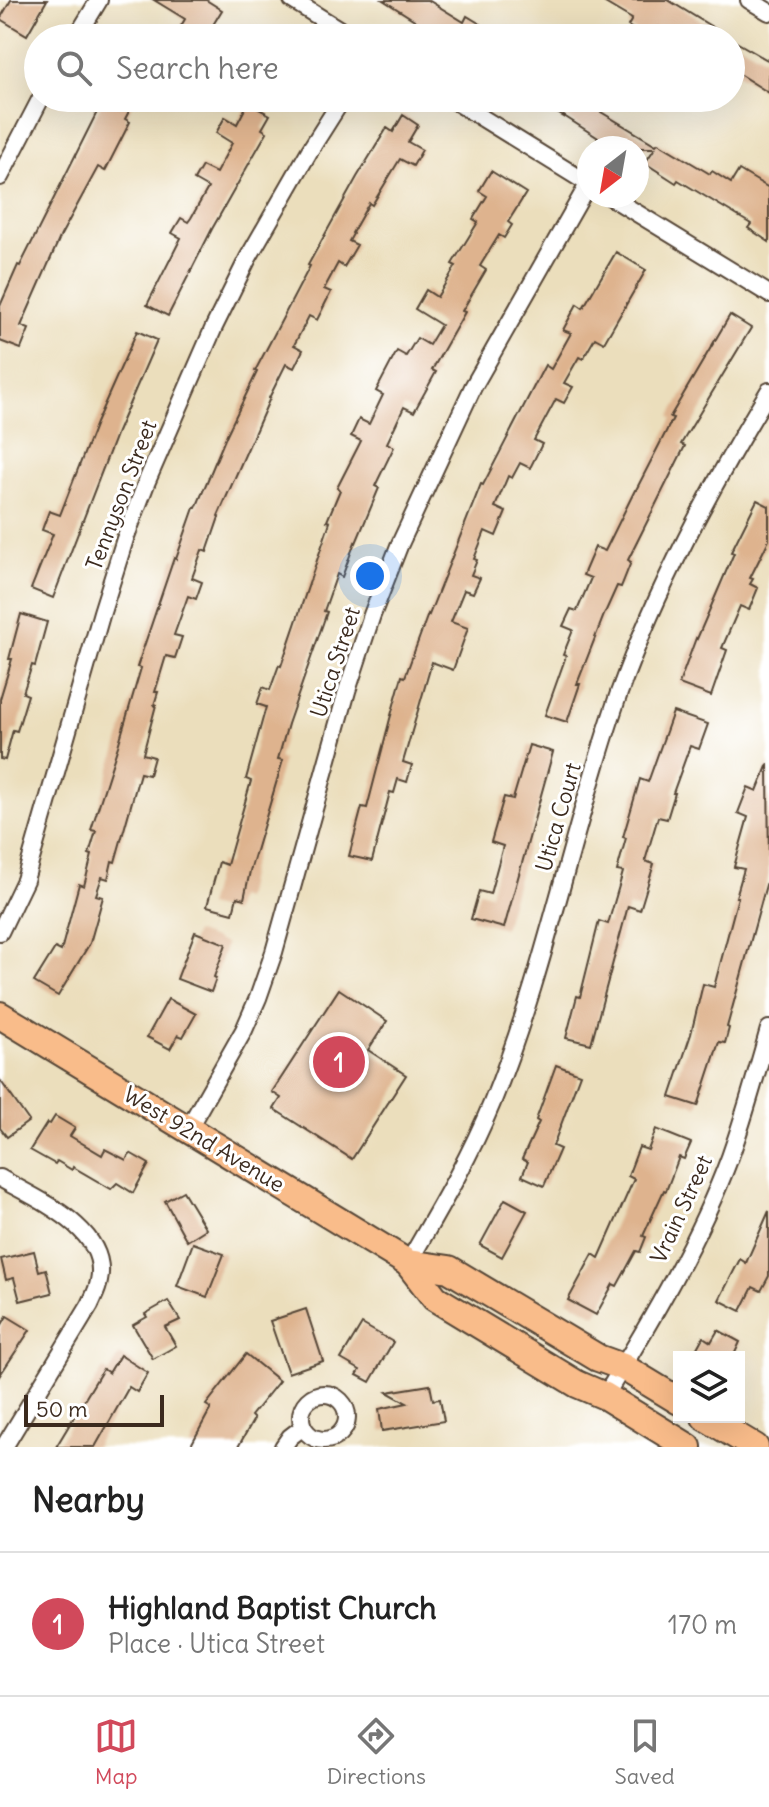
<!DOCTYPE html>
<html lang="en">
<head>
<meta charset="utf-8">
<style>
  body { margin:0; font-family:Delius,sans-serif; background:#f6f6f6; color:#222 }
  .controls { position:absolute; right:24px; bottom:24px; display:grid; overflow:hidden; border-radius:0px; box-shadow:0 8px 32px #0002 }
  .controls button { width:72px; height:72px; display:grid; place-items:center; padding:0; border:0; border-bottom:2px solid #e0e0e0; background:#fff; color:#222; font:40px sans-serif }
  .compass { position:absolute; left:577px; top:136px; width:72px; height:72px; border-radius:50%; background:#fff; box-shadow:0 8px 32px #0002; rotate:211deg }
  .scale { position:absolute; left:24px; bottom:20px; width:140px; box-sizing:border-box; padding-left:8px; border:4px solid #3b2a1e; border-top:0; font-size:22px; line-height:28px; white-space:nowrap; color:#3b2a1e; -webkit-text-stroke:6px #fff; paint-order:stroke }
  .you { position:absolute; left:370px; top:576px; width:28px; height:28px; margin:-20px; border:6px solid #fff; border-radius:50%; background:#1a73e8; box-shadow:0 0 0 12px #1a73e833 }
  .badge { display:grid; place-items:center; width:52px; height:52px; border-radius:50%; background:#d1495b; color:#fff; font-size:26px; font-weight:700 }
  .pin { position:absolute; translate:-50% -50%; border:4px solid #fff; box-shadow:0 2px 8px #0006 }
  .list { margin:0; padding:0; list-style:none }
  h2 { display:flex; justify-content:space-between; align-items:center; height:104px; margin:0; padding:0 32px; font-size:34px }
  h2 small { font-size:26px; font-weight:400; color:#767676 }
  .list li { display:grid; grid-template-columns:52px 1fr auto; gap:24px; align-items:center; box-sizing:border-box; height:144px; padding:0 32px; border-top:2px solid #e0e0e0 }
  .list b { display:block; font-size:30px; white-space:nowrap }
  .list p { margin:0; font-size:26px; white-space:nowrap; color:#767676 }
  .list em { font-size:26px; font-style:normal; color:#767676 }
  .icon { flex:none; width:44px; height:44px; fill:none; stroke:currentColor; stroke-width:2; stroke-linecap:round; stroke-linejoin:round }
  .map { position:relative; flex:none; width:769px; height:1447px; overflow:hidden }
  .search { position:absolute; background:#fff; box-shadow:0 8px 32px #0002; left:24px; right:24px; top:24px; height:88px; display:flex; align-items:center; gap:20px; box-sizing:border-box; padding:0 28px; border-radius:44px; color:#767676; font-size:30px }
  .sheet { height:248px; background:#fff }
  nav { display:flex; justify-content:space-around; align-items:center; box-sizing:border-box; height:112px; border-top:2px solid #e0e0e0; background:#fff; font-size:22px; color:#767676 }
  nav a { display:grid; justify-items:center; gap:4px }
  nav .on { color:#d1495b }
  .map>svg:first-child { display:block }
</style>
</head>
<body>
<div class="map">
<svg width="769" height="1447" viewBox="0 0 769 1447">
  <rect width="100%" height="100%" fill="#fff"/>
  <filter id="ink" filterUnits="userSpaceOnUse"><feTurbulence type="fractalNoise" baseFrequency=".0125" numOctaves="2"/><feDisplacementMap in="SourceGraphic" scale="16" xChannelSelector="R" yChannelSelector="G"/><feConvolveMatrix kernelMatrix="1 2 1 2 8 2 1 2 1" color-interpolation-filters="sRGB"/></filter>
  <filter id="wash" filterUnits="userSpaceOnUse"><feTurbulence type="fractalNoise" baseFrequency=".006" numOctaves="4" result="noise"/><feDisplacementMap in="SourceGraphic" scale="32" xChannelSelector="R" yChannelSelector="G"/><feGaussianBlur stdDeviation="1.8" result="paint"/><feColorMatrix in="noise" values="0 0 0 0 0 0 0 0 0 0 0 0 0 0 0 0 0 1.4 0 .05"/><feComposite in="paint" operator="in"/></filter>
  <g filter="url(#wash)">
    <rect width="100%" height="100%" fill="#ebdebc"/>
    <g id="blocks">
      <!-- building -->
      <g fill="#deb38e">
        <path d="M 11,0 L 47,0 L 27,35 L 0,19 Z"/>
        <path d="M 154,0 L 206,0 L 222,10 L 205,38 L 174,38 L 185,19 Z"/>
        <path d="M 383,0 L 428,0 L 464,22 L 467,16 L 482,25 L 479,30 L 491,38 L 443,38 Z"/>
        <path d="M 600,0 L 668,0 L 730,38 L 677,38 L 659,27 L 653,38 L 648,38 L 628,26 L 632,19 Z"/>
        <path d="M 731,39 L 769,61 L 769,93 L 731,69 Z"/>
        <path d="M 112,98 L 136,98 L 125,119 L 130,122 L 105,171 L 98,167 L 61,235 L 21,326 L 29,329 L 21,349 L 0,341 L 0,306 L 18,265 L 20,266 L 102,102 L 108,105 Z"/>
        <path d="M 554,98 L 596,98 L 591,106 L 656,145 L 658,143 L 710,174 L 712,171 L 731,183 L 739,170 L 769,188 L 769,242 L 748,228 L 751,224 L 678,180 L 676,183 L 645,163 L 655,148 L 614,148 L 564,116 L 564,117 L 549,108 Z"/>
        <path d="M 248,103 L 270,115 L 262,129 L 267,132 L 212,229 L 168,316 L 147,305 L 181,238 L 172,233 L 181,218 L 188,222 L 191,218 L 208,188 L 194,180 L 202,166 L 216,173 L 232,143 L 216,133 L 225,117 L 237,124 Z"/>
        <path d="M 403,115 L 418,125 L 408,142 L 422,150 L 413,166 L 400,159 L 372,205 L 369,203 L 352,233 L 353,234 L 349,241 L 357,245 L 344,267 L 338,263 L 324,289 L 331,292 L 317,320 L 309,316 L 294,345 L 303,350 L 294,368 L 286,364 L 269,398 L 270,398 L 218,516 L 219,517 L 207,552 L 202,550 L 192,578 L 202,582 L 196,599 L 188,596 L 174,635 L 182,637 L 175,658 L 166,656 L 155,692 L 158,692 L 154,705 L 156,705 L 143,754 L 154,757 L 149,775 L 140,773 L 115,862 L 112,861 L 108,879 L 102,877 L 96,895 L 103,897 L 90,943 L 58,996 L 34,982 L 55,948 L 61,951 L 79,884 L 84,886 L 92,855 L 89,854 L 96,831 L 91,830 L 118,746 L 141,668 L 137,667 L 174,558 L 176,559 L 194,508 L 196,508 L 227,434 L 257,372 L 255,371 L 310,266 L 308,265 L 357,177 L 387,128 L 393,132 Z"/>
        <path d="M 491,171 L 526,193 L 508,222 L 512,225 L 504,238 L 499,235 L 480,266 L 486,270 L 462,311 L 465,312 L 432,370 L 436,372 L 414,412 L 404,407 L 387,443 L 394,447 L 375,486 L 379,488 L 356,543 L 355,542 L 342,577 L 337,574 L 324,611 L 327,612 L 288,724 L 278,759 L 283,760 L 250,871 L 244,899 L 237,897 L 233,913 L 207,906 L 219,862 L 227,865 L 251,781 L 246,779 L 266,707 L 257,704 L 263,687 L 270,690 L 279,665 L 281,666 L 330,522 L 327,521 L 340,490 L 337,488 L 361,441 L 351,436 L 359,419 L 369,424 L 383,395 L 376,391 L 397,351 L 406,356 L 417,338 L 429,345 L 441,325 L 415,309 L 426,290 L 437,297 L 456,266 L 452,264 L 478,222 L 473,219 L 487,196 L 479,191 Z"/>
        <path d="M 616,252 L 646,270 L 604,343 L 595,338 L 583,359 L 579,357 L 564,383 L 573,387 L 564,403 L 556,399 L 534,440 L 542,444 L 530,468 L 520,463 L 512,478 L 508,476 L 495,507 L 506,512 L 496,536 L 485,531 L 474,559 L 477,560 L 471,575 L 480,578 L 473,593 L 464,590 L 451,622 L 468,628 L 453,670 L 432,662 L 403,762 L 412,765 L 407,782 L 398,779 L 394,793 L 390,792 L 372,861 L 349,856 L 362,807 L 367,808 L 390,719 L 402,676 L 405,677 L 428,614 L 429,615 L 481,484 L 483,485 L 545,365 L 551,369 L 571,333 L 563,330 L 577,304 L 583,308 Z"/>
        <path d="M 730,315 L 751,328 L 681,444 L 685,446 L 628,560 L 631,562 L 621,587 L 617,586 L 604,615 L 577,684 L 580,684 L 567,722 L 545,715 L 566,656 L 563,655 L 573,630 L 563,626 L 571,609 L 577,611 L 591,578 L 583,575 L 595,547 L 605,551 L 635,490 L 636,490 L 673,418 L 670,417 Z"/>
        <path d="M 137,331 L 157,340 L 117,432 L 53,598 L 31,589 L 53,534 L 42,530 L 49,511 L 60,515 L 96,423 Z"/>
        <path d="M 757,500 L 769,506 L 769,540 L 750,578 L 753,579 L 750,584 L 758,588 L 749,610 L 740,606 L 722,648 L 727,650 L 711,696 L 679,684 L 696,638 L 697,639 L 734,553 L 731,552 Z"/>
        <path d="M 21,614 L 47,622 L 35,666 L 32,665 L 23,693 L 28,695 L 17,731 L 13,730 L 5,760 L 0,759 L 0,699 L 12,659 L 9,659 Z"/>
        <path d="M 673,712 L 708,724 L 699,749 L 690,746 L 673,793 L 675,793 L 667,819 L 658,817 L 645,861 L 654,864 L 640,910 L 628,906 L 591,1044 L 566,1038 L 577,996 L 580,997 L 599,921 L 608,924 L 623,872 L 617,871 L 626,838 L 623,837 L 640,779 L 648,782 Z"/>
        <path d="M 529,745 L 553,752 L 504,928 L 471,919 L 479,891 L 490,894 L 503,846 L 491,842 L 504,797 L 513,799 Z"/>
        <path d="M 768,764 L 769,874 L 727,1027 L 729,1028 L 725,1043 L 719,1042 L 698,1106 L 670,1097 L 691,1034 L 703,984 L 714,987 L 738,897 L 736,897 L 744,869 L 734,867 L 748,817 L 738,813 L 748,787 L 757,791 Z"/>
        <path d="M 195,932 L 226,944 L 214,977 L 216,978 L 211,992 L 177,979 Z"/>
        <path d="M 339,989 L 387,1021 L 368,1050 L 406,1075 L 352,1159 L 274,1109 L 281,1098 L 272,1092 Z"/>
        <path d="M 168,999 L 196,1014 L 183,1037 L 178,1035 L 170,1049 L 147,1037 Z"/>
        <path d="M 556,1065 L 580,1074 L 553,1146 L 560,1149 L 544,1186 L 522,1176 L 528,1162 L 522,1159 L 539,1122 L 536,1120 Z"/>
        <path d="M 0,1080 L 29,1121 L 7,1137 L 0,1128 Z"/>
        <path d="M 55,1116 L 75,1128 L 70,1136 L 102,1155 L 105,1149 L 126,1160 L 130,1153 L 149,1164 L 133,1193 L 117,1183 L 111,1189 L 73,1167 L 72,1170 L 57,1161 L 55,1164 L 30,1150 L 47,1123 L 50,1124 Z"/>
        <path d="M 656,1129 L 691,1143 L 684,1159 L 679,1157 L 666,1191 L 664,1190 L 643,1236 L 646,1237 L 640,1252 L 636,1251 L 617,1286 L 613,1284 L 596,1315 L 568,1300 L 593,1254 L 599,1258 L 634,1179 L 628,1176 L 639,1147 L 648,1150 Z"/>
        <path d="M 183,1191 L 206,1229 L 187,1241 L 165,1201 Z"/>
        <path d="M 505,1199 L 527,1211 L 502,1257 L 480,1245 Z"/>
        <path d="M 769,1211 L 769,1276 L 761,1291 L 753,1287 L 741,1311 L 719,1300 L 740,1259 L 746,1263 Z"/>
        <path d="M 193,1243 L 224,1254 L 207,1297 L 177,1286 Z"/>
        <path d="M 34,1251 L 39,1271 L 46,1269 L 52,1293 L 20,1301 L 14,1278 L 6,1280 L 1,1259 Z"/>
        <path d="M 168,1301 L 180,1320 L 165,1327 L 176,1346 L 153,1359 L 133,1325 L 147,1317 L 145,1314 Z"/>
        <path d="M 306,1309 L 323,1361 L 288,1373 L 270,1321 Z"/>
        <path d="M 7,1316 L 30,1330 L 0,1375 L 0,1328 Z"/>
        <path d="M 362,1324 L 393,1342 L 370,1382 L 357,1375 L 360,1370 L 341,1359 Z"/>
        <path d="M 718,1330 L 740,1342 L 734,1355 L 738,1357 L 692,1357 L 703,1337 L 711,1342 Z"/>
        <path d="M 246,1354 L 279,1381 L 251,1416 L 254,1419 L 238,1447 L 190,1447 L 211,1408 L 206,1405 Z"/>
        <path d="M 120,1355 L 148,1373 L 137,1392 L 129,1387 L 95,1447 L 56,1447 L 103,1369 L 109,1373 Z"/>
        <path d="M 430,1385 L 433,1400 L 440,1399 L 444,1421 L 382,1431 L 379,1409 L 407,1403 L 387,1392 Z"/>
      </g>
    </g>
  </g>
  <g filter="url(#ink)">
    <use href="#blocks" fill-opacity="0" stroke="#554536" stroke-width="2"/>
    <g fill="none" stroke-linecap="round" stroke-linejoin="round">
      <defs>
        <g id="street">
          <path d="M 292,0 L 353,38"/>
          <path d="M 749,0 L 769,12"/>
          <path d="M 76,38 L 99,0"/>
          <path d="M 450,98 L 589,184"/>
          <path d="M 0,177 L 41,98"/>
          <path d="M 609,196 L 769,294"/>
          <path d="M 0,932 L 25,880 L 102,612 L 125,539 L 147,481 L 214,327 L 248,258 L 310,150 L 343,98"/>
          <path d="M 188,1129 L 244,1030 L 258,998 L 274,952 L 347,691 L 372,615 L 399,546 L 473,387 L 589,183"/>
          <path d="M 0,1178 C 36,1199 110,1229 99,1281 C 98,1289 93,1298 90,1305 L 4,1447"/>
          <path d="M 408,1263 C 438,1211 469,1159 492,1103 C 546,970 572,828 619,693 C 657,587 711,487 769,391"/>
          <circle cx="324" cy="1417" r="23"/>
          <path d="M 605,1396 C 651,1321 699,1240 730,1157 C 745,1115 757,1072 769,1029"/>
          <path d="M 283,1447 L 290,1437 L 303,1427"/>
        </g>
        <g id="primary">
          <path d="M 0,1015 L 408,1263 L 435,1298 L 577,1384 L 605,1396 L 688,1447"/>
          <path d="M 408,1263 L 449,1269 L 598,1358 L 623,1367 L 679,1401"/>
          <path d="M 705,1417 L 755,1447"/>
        </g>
      </defs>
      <!-- street casing -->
      <use href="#street" stroke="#554536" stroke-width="20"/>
      <!-- primary casing -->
      <use href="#primary" stroke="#554536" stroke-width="30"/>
      <!-- street -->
      <use href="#street" stroke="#fff" stroke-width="16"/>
      <!-- primary -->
      <use href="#primary" stroke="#f9bc8a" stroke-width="26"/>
    </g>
  </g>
  <g text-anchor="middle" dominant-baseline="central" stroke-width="6" stroke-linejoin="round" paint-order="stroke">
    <!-- street labels -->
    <g font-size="22" fill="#3b2a1e" stroke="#fff">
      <text transform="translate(121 495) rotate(-69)">Tennyson Street</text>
      <text transform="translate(335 662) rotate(-72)">Utica Street</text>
      <text transform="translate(558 817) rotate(-74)">Utica Court</text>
      <text transform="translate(204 1139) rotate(31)">West 92nd Avenue</text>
      <text transform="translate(681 1209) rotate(-65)">Vrain Street</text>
    </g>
  </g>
</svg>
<div class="controls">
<button><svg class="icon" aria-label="layers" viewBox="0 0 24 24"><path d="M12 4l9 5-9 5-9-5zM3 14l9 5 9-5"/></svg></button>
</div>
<svg class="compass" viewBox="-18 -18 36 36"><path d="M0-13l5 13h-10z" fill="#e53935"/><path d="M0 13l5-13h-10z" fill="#767676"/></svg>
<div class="scale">50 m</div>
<div class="you"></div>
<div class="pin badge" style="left:339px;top:1062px">1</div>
<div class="search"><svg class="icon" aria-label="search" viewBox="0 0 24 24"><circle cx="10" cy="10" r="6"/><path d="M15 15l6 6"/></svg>Search here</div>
</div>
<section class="sheet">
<h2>Nearby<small></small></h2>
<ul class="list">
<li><span class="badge">1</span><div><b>Highland Baptist Church</b><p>Place · Utica Street</p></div><em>170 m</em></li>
</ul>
</section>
<nav>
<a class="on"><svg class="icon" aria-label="map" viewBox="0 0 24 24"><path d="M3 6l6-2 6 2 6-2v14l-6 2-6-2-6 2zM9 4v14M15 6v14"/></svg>Map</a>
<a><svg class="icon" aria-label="directions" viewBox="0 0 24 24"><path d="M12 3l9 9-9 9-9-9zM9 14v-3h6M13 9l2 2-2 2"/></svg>Directions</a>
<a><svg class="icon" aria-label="saved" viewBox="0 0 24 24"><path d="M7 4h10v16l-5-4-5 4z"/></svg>Saved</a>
</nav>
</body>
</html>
